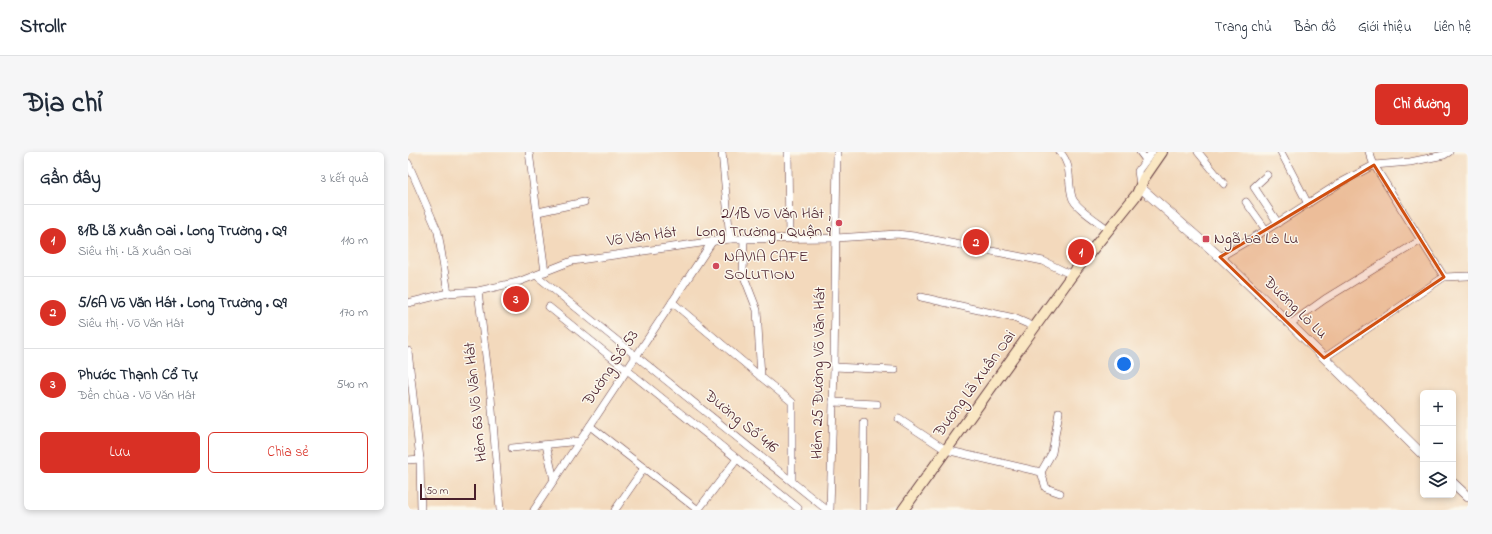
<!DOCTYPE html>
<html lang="vi">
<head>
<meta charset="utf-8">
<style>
  body { margin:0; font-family:"Indie Flower",sans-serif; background:#f6f6f7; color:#1f2937 }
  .controls { position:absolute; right:12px; bottom:12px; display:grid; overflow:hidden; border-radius:6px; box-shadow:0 2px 6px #0003 }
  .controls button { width:36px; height:36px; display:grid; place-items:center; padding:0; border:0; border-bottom:1px solid #e0e1e3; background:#fff; color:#1f2937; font:20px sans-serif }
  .scale { position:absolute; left:12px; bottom:10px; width:56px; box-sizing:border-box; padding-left:4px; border:2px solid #4a1f2b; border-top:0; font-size:11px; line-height:14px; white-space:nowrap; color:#4a1f2b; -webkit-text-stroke:3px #fbf7ec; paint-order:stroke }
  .you { position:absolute; left:716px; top:212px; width:14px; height:14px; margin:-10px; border:3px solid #fff; border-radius:50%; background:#1a73e8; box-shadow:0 0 0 6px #1a73e833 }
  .badge { display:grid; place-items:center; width:26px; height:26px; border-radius:50%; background:#d93025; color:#fff; font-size:13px; font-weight:700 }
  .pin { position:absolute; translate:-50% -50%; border:2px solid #fff; box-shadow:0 1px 4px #0006 }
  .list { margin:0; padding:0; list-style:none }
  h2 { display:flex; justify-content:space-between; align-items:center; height:52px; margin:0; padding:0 16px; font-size:17px }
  h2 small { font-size:13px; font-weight:400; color:#747a83 }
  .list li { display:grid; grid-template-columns:26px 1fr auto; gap:12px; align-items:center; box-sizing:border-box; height:72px; padding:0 16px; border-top:1px solid #e0e1e3 }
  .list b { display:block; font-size:15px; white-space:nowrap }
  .list p { margin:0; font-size:13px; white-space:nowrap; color:#747a83 }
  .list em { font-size:13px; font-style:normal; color:#747a83 }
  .actions { display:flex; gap:8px; padding:12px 16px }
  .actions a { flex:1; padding:9px 0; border:1px solid #d93025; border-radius:6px; text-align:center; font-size:14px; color:#d93025 }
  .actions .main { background:#d93025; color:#fff }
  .icon { flex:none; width:22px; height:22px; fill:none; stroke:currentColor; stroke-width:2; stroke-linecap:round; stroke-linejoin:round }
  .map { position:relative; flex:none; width:1060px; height:358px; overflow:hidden; border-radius:6px }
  header { display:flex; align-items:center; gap:24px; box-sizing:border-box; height:56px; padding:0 20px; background:#fff; border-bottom:1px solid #e0e1e3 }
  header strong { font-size:19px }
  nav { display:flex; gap:22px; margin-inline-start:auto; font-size:14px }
  .intro { display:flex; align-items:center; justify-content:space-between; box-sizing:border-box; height:96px; padding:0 24px }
  h1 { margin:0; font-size:28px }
  .button { padding:10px 18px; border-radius:6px; background:#d93025; color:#fff; font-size:14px; font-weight:700 }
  main { display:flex; gap:24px; padding:0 24px }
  aside { flex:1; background:#fff; border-radius:6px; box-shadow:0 2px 6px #0003 }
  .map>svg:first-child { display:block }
</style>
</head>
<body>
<header>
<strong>Strollr</strong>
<nav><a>Trang chủ</a><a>Bản đồ</a><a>Giới thiệu</a><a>Liên hệ</a></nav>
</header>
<div class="intro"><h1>Địa chỉ</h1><a class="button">Chỉ đường</a></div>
<main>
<aside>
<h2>Gần đây<small>3 kết quả</small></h2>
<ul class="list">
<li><span class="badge">1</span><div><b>81B Lã Xuân Oai . Long Trường . Q9</b><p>Siêu thị · Lã Xuân Oai</p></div><em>110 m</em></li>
<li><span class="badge">2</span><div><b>5/6A Võ Văn Hát . Long Trường . Q9</b><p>Siêu thị · Võ Văn Hát</p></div><em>170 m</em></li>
<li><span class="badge">3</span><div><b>Phước Thạnh Cổ Tự</b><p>Đền chùa · Võ Văn Hát</p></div><em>540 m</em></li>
</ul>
<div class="actions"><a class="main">Lưu</a><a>Chia sẻ</a></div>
</aside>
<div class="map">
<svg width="1060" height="358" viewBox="0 0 1060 358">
  <rect width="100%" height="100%" fill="#fbf7ec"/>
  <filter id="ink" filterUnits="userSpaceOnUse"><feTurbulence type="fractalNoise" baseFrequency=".025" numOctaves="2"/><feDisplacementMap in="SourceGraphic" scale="8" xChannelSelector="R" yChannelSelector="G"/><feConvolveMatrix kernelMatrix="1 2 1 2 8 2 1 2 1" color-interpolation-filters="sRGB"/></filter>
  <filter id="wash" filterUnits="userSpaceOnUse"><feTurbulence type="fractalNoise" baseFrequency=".012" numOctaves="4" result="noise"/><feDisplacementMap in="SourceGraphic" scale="16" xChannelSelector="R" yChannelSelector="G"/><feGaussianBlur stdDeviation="0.9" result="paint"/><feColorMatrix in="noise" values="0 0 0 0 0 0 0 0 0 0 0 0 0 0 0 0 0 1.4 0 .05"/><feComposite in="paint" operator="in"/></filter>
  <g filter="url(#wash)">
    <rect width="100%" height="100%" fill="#f3d9bc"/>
  </g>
  <g filter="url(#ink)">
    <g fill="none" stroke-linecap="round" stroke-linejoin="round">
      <defs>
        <g id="minor">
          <path d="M 121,0 L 137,120"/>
          <path d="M 314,0 L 322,87"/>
          <path d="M 380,0 L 381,86"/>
          <path d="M 652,0 C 665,15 659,27 664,45 C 666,55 692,71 701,78"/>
          <path d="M 732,0 L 738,8"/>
          <path d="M 790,0 L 816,32"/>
          <path d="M 873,0 L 900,52"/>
          <path d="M 961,0 L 966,13 L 1036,125"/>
          <path d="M 0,11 L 30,80 L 40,141"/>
          <path d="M 859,23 L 846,35 L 870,71"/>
          <path d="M 732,33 L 730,19 L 744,0"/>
          <path d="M 838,50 L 858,78"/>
          <path d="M 130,60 L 176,50"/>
          <path d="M 336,86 L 335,122 L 349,158 L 353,225 L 384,250 L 384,329"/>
          <path d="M 812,105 L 858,78 L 932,31 L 966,13 L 1002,10 L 1036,3 L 1041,0"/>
          <path d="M 129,124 L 419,358"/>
          <path d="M 70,139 L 83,245 L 92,358"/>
          <path d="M 513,145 L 606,166 L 627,175"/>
          <path d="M 264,150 L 353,225"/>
          <path d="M 0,151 L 40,141 L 70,139 L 110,130 L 164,109 L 322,87 L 428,86 L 489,82 L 506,84 L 635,109 L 664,123"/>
          <path d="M 141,155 L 390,356"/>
          <path d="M 882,172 L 917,147 L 1013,88"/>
          <path d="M 0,199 L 12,307 L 13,358"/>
          <path d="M 916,206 L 1036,125 L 1060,124"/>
          <path d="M 426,215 L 487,218"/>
          <path d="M 425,250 L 469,252"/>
          <path d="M 491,267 L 538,298 L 633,320 L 644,301 L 651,260"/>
          <path d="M 182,274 L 290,358 L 329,307"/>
          <path d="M 138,293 L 146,328"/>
          <path d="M 104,296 L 172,289"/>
          <path d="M 0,308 L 12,307"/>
          <path d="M 633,320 L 638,336 L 652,341"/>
          <path d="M 126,358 L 304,90"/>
          <path d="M 207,358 L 236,316"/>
          <path d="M 422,358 L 426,215 L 429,0"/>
          <path d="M 455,358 L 456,271"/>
        </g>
        <g id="tertiary">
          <path d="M 733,36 L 812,105 L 882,172 L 1015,303"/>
          <path d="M 1045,331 L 1060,345"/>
        </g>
        <path id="secondary" d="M 495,358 L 664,123 L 729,42 L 736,26 L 754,0"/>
      </defs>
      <!-- minor casing -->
      <use href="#minor" stroke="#633b41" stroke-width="8"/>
      <!-- tertiary casing -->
      <use href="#tertiary" stroke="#633b41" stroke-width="10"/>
      <!-- secondary casing -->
      <use href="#secondary" stroke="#633b41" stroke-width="12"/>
      <!-- minor -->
      <use href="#minor" stroke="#fff" stroke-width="7"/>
      <!-- tertiary -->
      <use href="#tertiary" stroke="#fff" stroke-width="9"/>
      <!-- secondary -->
      <use href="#secondary" stroke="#fae7c3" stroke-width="10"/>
    </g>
  </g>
  <!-- marked area -->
  <path fill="#d05011" fill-opacity="0.2" stroke="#d05011" stroke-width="3" stroke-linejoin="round" d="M 966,13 L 1036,125 L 916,206 L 812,105 Z"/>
  <!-- markers -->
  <g fill="#d1495b" stroke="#fbf7ec" stroke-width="1.5">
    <circle cx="431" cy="71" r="4"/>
    <rect x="794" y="83" width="8" height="8" rx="2"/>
    <circle cx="308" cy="114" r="4"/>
  </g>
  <g text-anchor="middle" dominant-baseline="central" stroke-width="3" stroke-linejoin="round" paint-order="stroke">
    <!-- poi labels -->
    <g font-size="16" fill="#4a1f2b" stroke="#fbf7ec" text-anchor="start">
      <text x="423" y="62" text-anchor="end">2/1B Võ Văn Hát ,<tspan x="423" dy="18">Long Trường , Quận 9</tspan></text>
      <text x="806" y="87">Ngã ba Lò Lu</text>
      <text x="316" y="105">NAVIA CAFE<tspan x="316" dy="18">SOLUTION</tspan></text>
    </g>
    <!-- street labels -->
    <g font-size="16" fill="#4a1f2b" stroke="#fbf7ec">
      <text transform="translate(234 85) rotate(-8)">Võ Văn Hát</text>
      <text transform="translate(887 156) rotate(44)">Đường Lò Lu</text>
      <text transform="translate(203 216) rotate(-56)">Đường Số 53</text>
      <text transform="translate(411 221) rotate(-89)">Hẻm 25 Đường Võ Văn Hát</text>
      <text transform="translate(567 232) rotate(-54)">Đường Lã Xuân Oai</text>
      <text transform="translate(68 250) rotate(-96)">Hẻm 63 Võ Văn Hát</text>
      <text transform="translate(333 270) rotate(39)">Đường Số 416</text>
    </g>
  </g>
</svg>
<div class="controls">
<button>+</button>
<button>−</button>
<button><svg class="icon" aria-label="layers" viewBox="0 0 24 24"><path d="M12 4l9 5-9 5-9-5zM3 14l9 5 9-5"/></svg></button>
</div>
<div class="scale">50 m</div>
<div class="you"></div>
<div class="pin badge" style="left:673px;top:100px">1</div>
<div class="pin badge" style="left:568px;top:90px">2</div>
<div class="pin badge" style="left:108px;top:147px">3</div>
</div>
</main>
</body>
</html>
